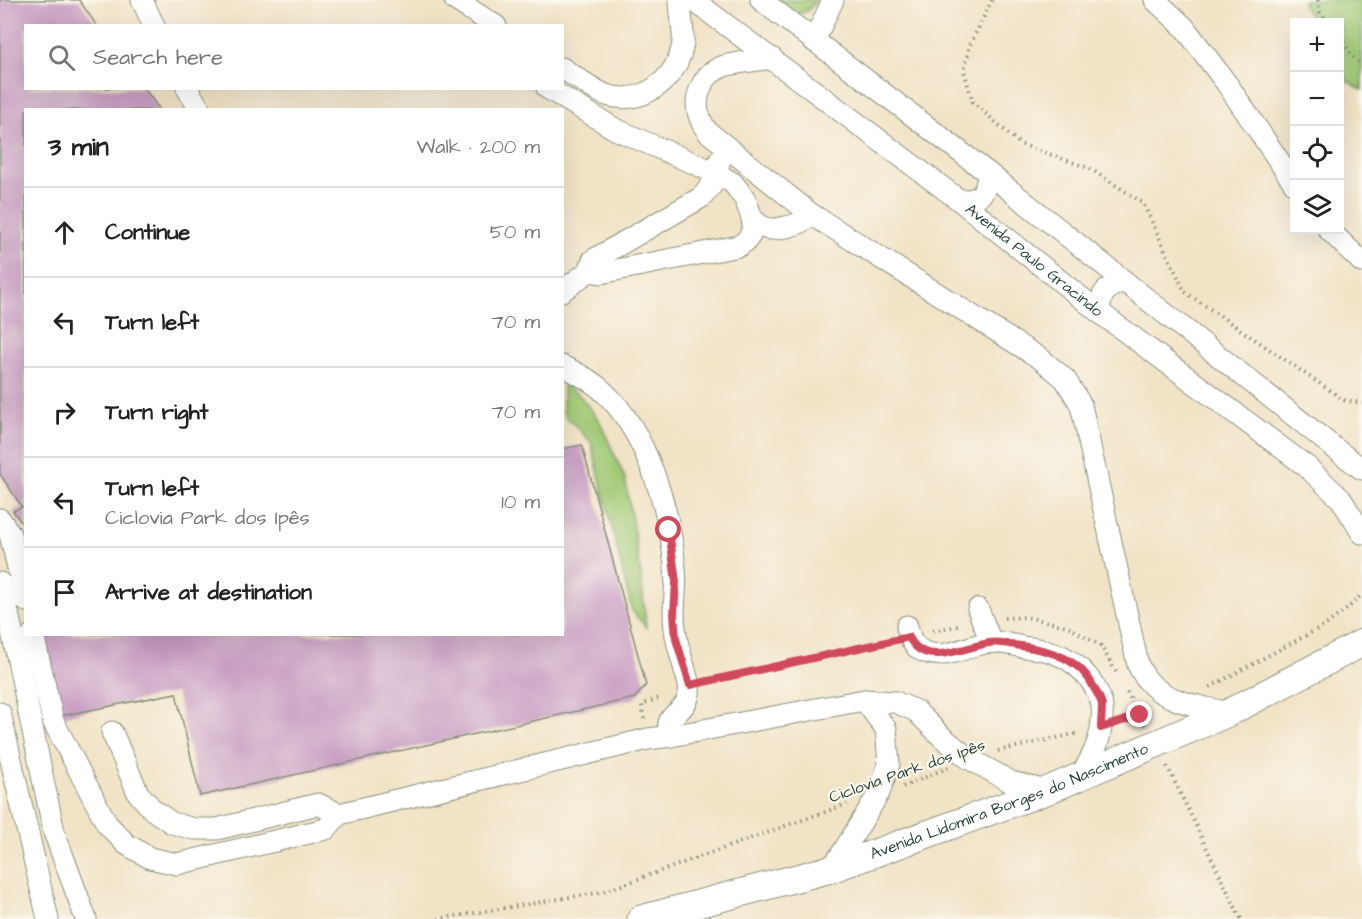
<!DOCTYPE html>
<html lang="en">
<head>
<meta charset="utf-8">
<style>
  body { margin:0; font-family:"Architects Daughter",sans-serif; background:#f6f6f6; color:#222 }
  .controls { position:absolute; right:18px; top:18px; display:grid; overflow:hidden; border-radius:0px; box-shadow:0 6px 24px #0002 }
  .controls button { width:54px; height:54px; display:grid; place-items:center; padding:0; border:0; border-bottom:2px solid #e0e0e0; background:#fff; color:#222; font:30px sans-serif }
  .stop { position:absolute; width:18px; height:18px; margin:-14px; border:4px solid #d1495b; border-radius:50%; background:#fff }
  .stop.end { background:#d1495b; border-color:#fff; box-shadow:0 2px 6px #0008 }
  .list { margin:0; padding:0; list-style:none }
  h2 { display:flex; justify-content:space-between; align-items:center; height:78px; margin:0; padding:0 24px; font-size:26px }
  h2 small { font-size:20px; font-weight:400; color:#767676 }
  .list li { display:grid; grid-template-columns:39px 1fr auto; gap:18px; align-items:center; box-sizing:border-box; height:90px; padding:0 24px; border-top:2px solid #e0e0e0 }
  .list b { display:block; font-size:22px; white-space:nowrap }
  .list p { margin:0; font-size:20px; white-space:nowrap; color:#767676 }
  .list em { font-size:20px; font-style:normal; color:#767676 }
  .icon { flex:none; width:33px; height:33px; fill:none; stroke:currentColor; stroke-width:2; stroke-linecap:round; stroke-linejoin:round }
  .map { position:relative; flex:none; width:1362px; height:919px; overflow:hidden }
  .search { position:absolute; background:#fff; box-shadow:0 6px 24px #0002; left:24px; top:24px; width:540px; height:66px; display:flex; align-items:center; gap:15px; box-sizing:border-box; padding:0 21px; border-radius:0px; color:#767676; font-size:22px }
  .panel { position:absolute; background:#fff; box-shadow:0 6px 24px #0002; left:24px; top:108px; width:540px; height:528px; border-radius:0px }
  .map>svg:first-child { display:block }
</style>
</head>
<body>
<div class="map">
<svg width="1362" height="919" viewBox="0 0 1362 919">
  <rect width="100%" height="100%" fill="#fbf7ec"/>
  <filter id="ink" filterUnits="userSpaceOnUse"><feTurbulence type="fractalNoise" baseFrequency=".0167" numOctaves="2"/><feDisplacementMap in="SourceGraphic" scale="12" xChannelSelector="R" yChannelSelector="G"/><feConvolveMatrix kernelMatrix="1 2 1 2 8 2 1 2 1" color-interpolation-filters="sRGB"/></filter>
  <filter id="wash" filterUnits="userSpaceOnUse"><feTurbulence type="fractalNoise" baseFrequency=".008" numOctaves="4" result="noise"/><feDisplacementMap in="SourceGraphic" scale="24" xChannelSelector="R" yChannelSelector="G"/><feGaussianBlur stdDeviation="1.35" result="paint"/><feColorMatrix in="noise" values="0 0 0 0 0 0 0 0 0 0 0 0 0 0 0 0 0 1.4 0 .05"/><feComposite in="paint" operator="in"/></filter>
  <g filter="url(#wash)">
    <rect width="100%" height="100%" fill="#f1e3c6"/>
    <!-- green -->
    <g fill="#a0c974" stroke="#608354" stroke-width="1.5">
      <path d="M 774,0 L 816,0 C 803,23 789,12 774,0 Z"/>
      <path d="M 1304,0 L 1362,0 L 1362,90 L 1347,81 L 1340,65 L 1340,22 L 1314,22 L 1302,4 Z"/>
      <path d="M 563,383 L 580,396 L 599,420 L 625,478 L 641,574 L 646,627 L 632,611 L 591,442 L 563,413 Z"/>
    </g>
    <g id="blocks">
      <!-- building -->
      <g fill="#c69ac1">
        <path d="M 0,0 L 79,0 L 97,26 L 26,26 L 26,88 L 144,88 L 160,110 L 26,110 L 26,529 L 13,511 L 22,507 L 0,474 Z"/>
        <path d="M 582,445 L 646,685 L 635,698 L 200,796 L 176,693 L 55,717 L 36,634 L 562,634 L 562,449 Z"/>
      </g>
    </g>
  </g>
  <g filter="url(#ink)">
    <use href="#blocks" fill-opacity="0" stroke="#88907d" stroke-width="1.5"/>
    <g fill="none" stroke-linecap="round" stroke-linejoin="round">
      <defs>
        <g id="minor">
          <path d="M 142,0 L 154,26"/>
          <path d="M 455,0 L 496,26"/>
          <path id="s1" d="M 693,0 L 959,200 L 1099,312 L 1306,466 L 1341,499 L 1362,533"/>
          <path d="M 761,0 L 988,173 L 1342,454 L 1362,469"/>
          <path d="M 1155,0 L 1184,27 L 1227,84 L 1294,183"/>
          <path d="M 814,41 L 833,0"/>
          <path d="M 772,58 C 756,61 739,62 724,66 C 702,73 691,100 701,120 C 702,125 706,129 708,132 L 811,214 L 1041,359 L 1065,379 L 1081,405 L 1138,665 C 1141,670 1144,677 1148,681 C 1166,703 1202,706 1228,713"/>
          <path d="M 562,68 C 573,75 595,91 606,95 C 643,107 679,78 683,42 C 684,30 680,13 680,0"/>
          <path d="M 187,88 L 200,110"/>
          <path d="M 547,88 L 615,129 L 716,173 L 733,183 L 745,199 L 752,218 L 753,226 L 751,234 L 746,241 L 739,246 L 601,273 L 589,271"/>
          <path d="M 959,200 C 979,201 987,194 988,173"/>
          <path d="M 752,218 C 763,230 770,231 786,227 C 798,224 802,223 811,214"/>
          <path d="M 1329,230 L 1362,262"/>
          <path d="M 562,291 L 589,271 L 593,260 L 702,197 L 711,186 L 720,160"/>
          <path d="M 1099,312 C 1100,294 1106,287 1124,281"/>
          <path d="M 562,366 C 578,373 593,381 605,393 C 647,433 670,511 675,568 C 677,584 674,598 674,614 C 674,639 683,661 689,685 C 690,692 689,698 685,704 C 677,716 663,717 671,736"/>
          <path d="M 0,519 L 10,534 L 26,601"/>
          <path d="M 0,583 L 5,598 L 54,832 L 86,919"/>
          <path d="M 978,609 L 991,642"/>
          <path d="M 907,626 C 910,640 914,649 928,653 C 949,659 971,644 991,642 C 1001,642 1013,645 1023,647 C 1033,648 1044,649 1054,653 C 1075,660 1094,679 1101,701 C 1103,708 1102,721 1101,728 C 1099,745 1090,760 1082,774"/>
          <path d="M 33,634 L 53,721 L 107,824 L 126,844 L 150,858 L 177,864 L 326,829 L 339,814 L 648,739 L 671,736 L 864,700 L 895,702 L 916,711 L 942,737 L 968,758 L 1011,782 L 1046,791"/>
          <path d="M 0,713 L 48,919"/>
          <path d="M 112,732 L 138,793 L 153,810 L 172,823 L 194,829 L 217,829 L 318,804 L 339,814"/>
          <path d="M 831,869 L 843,852 L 879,793 L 889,764 L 886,729 L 864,700"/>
        </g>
        <g id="major">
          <path id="s2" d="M 641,919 L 831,869 L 1046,791 L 1228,713 L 1362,643"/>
        </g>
      </defs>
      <!-- minor casing -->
      <use href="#minor" stroke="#88907d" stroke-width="23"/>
      <!-- major casing -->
      <use href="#major" stroke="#88907d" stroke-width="29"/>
      <!-- path -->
      <g stroke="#88907d" stroke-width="4" stroke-dasharray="1.5 4.5" stroke-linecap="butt">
        <path d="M 992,0 L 970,45 L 964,71 L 973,102 L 1020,144 L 1089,168 L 1143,203 L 1185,292 L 1344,400 L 1362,403"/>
        <path d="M 1318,0 L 1319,11 L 1328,22"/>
        <path d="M 1340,37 L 1356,61 L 1362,64"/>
        <path d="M 1004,618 L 1026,617 L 1067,626 L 1101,646 L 1116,672"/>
        <path d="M 933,631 L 961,625"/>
        <path d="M 708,681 L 891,641"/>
        <path d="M 1210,687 L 1327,624 L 1347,609 L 1362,594"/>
        <path d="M 1127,692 L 1145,725"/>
        <path d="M 644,719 L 642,705 L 661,697"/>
        <path d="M 1124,721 L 1151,712"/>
        <path d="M 998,751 L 1079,733"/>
        <path d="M 1167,766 L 1241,919"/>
        <path d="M 903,787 L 949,767"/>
        <path d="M 438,919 L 602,892 L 847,804"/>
      </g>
      <!-- minor -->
      <use href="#minor" stroke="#fff" stroke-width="21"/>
      <!-- major -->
      <use href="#major" stroke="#fff" stroke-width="27"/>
    </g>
  </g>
  <g fill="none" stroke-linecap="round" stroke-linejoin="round" filter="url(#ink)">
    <!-- route -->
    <path stroke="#d1495b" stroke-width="8" d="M 669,530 L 676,582 L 674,614 L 676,639 L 690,685 L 909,637 C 924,669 964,647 989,643 C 999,641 1011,645 1021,646 C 1050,650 1081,659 1094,688 C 1097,693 1101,699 1102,705 C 1102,712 1101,720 1101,728 L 1140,715"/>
  </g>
  <g text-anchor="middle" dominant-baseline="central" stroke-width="4.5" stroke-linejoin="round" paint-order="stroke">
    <!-- street labels -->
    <g font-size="16" fill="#1f3d34" stroke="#fbf7ec">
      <text stroke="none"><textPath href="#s1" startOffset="429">Avenida Paulo Gracindo</textPath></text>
      <text transform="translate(907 771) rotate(-19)">Ciclovia Park dos Ipês</text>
      <text stroke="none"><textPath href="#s2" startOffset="387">Avenida Lidomira Borges do Nascimento</textPath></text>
    </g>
  </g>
</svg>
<div class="controls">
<button>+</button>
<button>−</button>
<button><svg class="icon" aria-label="locate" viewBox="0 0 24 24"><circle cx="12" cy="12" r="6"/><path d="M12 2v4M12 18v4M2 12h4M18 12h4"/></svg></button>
<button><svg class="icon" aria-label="layers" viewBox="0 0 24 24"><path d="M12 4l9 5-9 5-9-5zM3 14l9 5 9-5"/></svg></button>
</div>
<div class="stop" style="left:669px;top:530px"></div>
<div class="stop end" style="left:1140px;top:715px"></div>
<div class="search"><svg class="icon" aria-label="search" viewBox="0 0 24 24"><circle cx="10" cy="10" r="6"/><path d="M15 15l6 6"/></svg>Search here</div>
<section class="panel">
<h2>3 min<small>Walk · 200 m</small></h2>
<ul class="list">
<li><svg class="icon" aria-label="ahead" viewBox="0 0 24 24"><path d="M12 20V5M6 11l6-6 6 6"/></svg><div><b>Continue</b></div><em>50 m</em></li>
<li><svg class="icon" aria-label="left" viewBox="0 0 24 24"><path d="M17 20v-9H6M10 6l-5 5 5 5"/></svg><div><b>Turn left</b></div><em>70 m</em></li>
<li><svg class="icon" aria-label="right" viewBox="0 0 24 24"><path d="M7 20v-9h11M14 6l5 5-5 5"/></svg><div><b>Turn right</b></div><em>70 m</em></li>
<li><svg class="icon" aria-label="left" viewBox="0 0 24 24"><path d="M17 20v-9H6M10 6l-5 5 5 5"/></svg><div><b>Turn left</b><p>Ciclovia Park dos Ipês</p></div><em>10 m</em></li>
<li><svg class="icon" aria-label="arrive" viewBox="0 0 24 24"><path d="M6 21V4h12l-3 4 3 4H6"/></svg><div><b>Arrive at destination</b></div></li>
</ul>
</section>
</div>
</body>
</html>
